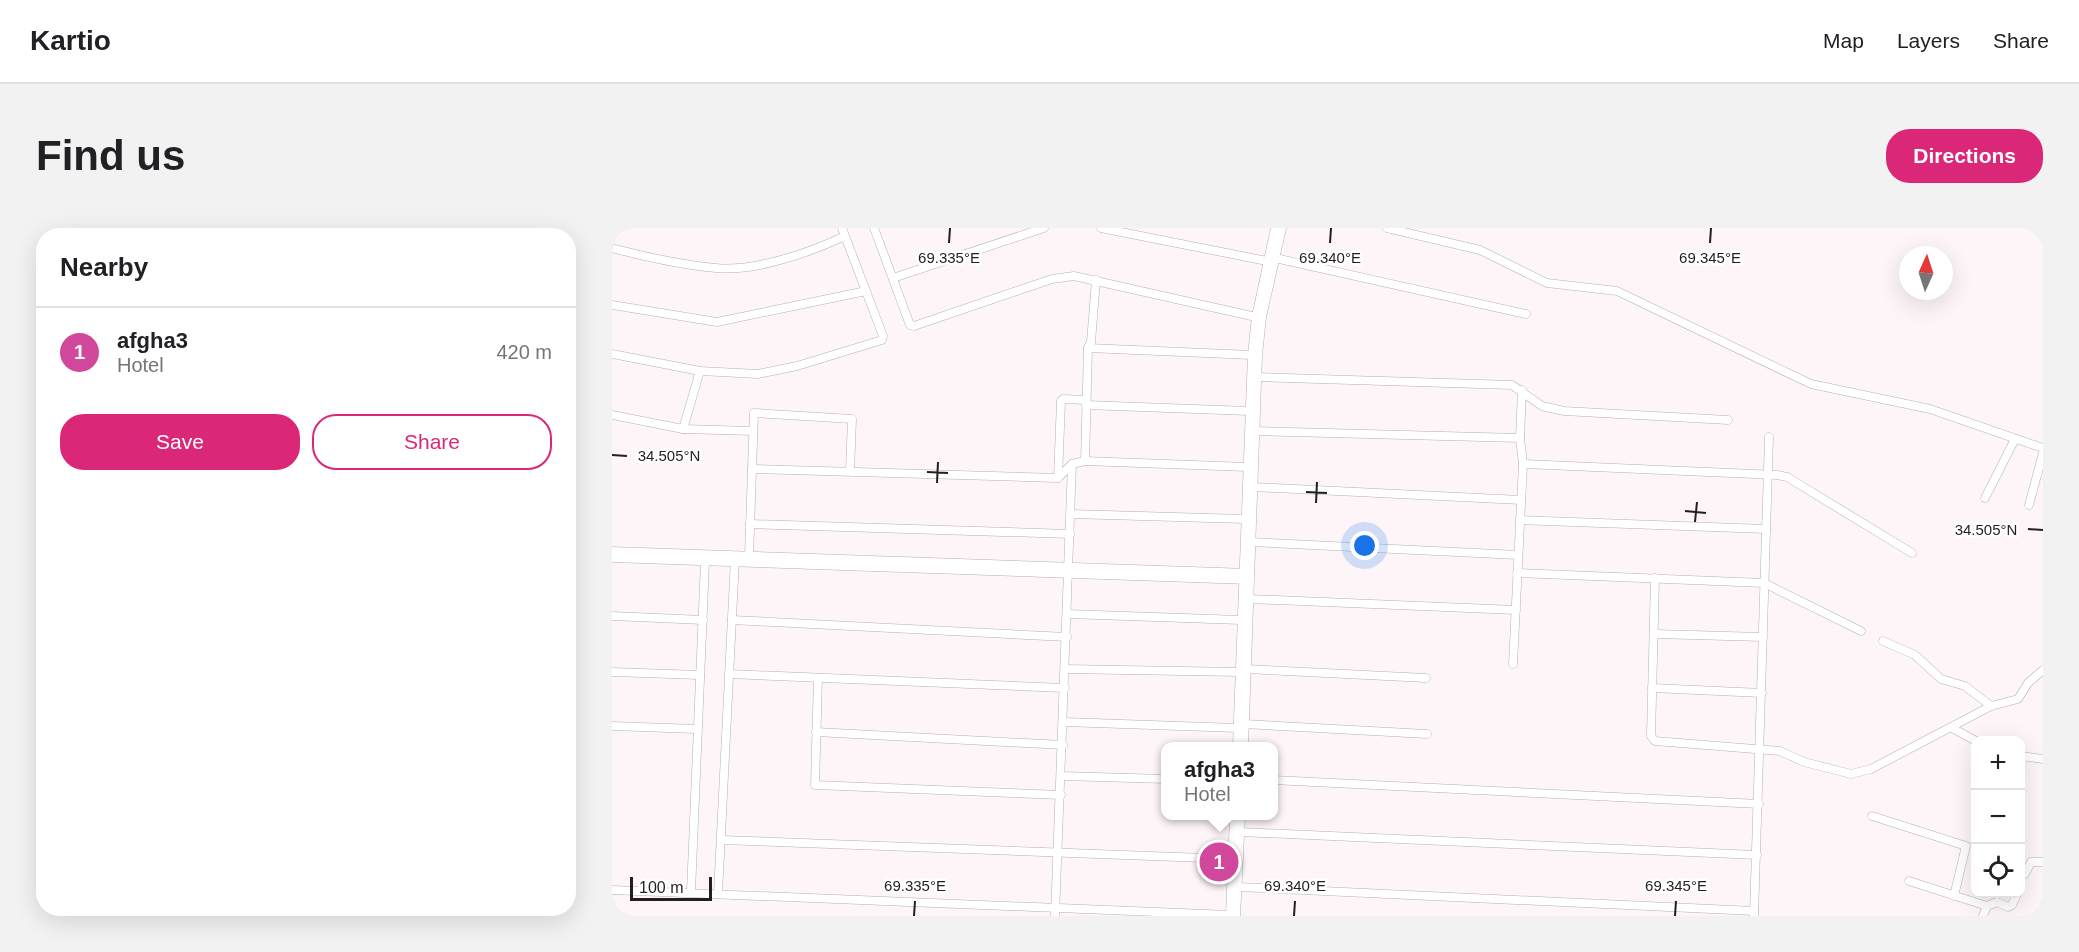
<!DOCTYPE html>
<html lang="en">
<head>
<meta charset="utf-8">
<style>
  body { margin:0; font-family:Arial,sans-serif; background:#f2f2f2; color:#202124 }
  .controls { position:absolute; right:18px; bottom:18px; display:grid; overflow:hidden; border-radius:12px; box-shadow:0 6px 24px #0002 }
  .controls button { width:54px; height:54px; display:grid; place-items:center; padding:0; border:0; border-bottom:2px solid #e0e0e0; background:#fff; color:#202124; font:30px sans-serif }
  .compass { position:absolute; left:1287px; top:18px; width:54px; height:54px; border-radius:50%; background:#fff; box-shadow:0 6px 24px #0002; rotate:3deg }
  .scale { position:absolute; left:18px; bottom:15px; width:82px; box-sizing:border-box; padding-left:6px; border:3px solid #221f20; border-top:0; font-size:16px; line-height:21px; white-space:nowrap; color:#221f20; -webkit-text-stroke:4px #fff; paint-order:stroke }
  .you { position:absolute; left:753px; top:318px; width:21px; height:21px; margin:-15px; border:4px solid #fff; border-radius:50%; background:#1a73e8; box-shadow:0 0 0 9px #1a73e833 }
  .badge { display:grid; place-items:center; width:39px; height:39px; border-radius:50%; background:#db2777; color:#fff; font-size:20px; font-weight:700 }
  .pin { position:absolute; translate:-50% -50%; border:3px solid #fff; box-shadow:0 2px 6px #0006 }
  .popup { position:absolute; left:549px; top:514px; width:117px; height:78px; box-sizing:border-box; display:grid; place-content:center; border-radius:12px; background:#fff; filter:drop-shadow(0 2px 4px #0005); font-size:20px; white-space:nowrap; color:#757577 }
  .popup b { font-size:22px; color:#202124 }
  .popup::after { content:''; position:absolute; left:50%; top:100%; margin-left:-12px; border:12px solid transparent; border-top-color:#fff }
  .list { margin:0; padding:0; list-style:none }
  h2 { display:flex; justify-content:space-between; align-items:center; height:78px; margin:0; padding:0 24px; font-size:26px }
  h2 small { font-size:20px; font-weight:400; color:#757577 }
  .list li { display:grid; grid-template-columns:39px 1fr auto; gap:18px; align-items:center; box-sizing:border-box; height:90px; padding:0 24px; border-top:2px solid #e0e0e0 }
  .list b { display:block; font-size:22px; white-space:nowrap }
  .list p { margin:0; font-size:20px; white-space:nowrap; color:#757577 }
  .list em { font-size:20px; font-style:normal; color:#757577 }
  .actions { display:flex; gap:12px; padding:18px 24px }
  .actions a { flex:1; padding:14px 0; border:2px solid #db2777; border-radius:24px; text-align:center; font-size:21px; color:#db2777 }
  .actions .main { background:#db2777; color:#fff }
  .icon { flex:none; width:33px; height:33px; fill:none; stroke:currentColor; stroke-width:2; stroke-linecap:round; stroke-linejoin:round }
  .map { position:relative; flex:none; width:1431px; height:688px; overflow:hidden; border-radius:24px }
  header { display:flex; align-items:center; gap:36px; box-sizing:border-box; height:84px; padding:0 30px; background:#fff; border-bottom:2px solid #e0e0e0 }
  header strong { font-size:28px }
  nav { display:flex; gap:33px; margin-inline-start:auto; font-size:21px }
  .intro { display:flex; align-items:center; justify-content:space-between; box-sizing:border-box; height:144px; padding:0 36px }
  h1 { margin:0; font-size:42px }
  .button { padding:15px 27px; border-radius:24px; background:#db2777; color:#fff; font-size:21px; font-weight:700 }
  main { display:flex; gap:36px; padding:0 36px }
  aside { flex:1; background:#fff; border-radius:24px; box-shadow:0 6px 24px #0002 }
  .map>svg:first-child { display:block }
</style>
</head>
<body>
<header>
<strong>Kartio</strong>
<nav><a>Map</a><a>Layers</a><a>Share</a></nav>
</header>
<div class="intro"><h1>Find us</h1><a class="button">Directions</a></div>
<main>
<aside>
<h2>Nearby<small></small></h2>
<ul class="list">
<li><span class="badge" style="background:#d1479c">1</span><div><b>afgha3</b><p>Hotel</p></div><em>420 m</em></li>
</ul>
<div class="actions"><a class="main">Save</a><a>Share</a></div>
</aside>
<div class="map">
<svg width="1431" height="688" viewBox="0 0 1431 688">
  <rect width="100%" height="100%" fill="#fef5f9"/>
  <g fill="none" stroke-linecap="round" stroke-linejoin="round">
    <defs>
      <g id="minor">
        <path d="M 262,0 L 298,97 L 302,98 L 440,51 L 462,48 L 644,89"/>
        <path d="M 489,0 L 655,33"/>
        <path d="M 775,0 L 868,22 L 935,55 L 1005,63 L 1199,156 L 1318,181 L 1431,220"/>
        <path d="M 0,20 C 34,29 69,37 104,40 C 143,44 199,24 233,8"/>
        <path d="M 663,30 L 914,86"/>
        <path d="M 281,50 L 432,0"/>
        <path d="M 0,77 L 105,94 L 254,63"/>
        <path d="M 476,120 L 640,127"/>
        <path d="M 0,126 L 88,143 L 146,146 L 185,138 L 270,112 L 271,108 L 230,0"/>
        <path d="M 645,149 L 900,157 L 930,178 L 952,183 L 1116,192"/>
        <path d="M 474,177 L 637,183"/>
        <path d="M 0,187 L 71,201 L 141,203"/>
        <path d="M 71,201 L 88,143"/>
        <path d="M 643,203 L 908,210"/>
        <path d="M 473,233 L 635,239"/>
        <path d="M 911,236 L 1165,247 L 1175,249 L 1300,325"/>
        <path d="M 140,241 L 446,250 L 460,236"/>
        <path d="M 446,250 L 449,173 L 451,171 L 474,172"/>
        <path d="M 641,259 L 909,272"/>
        <path d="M 1373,270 L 1403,211"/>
        <path d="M 1417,277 L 1431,225"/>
        <path d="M 459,286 L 633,291"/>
        <path d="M 908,292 L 1154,301"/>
        <path d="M 138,296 L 458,306"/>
        <path d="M 639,314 L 906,327"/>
        <path d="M 0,323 L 637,345"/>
        <path d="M 137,328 L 142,185 L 240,191 L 238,243"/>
        <path d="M 0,330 L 637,352"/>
        <path d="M 905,345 L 1152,355 L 1249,403"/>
        <path d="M 1043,350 L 1039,508 L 1043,513 L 1168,523 L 1192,534 L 1239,546 L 1259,541 L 1379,478 L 1406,471 L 1416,455 L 1431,442"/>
        <path d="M 637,371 L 904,382"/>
        <path d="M 456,386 L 629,392"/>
        <path d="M 0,388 L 91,392"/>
        <path d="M 120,392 L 455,409"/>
        <path d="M 1043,406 L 1151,409"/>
        <path d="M 1271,413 L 1303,427 L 1329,451 L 1353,458 L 1379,478"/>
        <path d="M 901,436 L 911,236 L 908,210 L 910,162"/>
        <path d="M 453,441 L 628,444"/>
        <path d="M 634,441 L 814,450"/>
        <path d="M 0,444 L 88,447"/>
        <path d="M 117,446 L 453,460"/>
        <path d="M 206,450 L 203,557 L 449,567"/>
        <path d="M 1040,460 L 1150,465"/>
        <path d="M 452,494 L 626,500"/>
        <path d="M 632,496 L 815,506"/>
        <path d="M 0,498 L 85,501"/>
        <path d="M 1340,500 L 1364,513"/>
        <path d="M 204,504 L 451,517"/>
        <path d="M 625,518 L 640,127 L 644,89 L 663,0"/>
        <path d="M 632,518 L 646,127 L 650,89 L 670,0"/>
        <path d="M 1408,528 L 1431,531"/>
        <path d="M 450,548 L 553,551"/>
        <path d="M 661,552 L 1147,576"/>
        <path d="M 1260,588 L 1354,618 L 1342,668"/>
        <path d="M 628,604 L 1145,627"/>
        <path d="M 109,612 L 620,631"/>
        <path d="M 1408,648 L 1413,646 L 1419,634 L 1431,634"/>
        <path d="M 1297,653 L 1375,678"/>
        <path d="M 626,659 L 1142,683"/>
        <path d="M 0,662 L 618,687"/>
        <path d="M 79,664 L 93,333"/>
        <path d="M 106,665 L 123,331"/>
        <path d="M 1142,687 L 1157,209"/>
        <path d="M 443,688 L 460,236 L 473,233 L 476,120 L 479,114 L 484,52"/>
        <path d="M 618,688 L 622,588"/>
        <path d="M 624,688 L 629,588"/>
        <path d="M 1371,688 L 1375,678 L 1385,674 L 1396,679 L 1400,677 L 1405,666"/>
      </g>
    </defs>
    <!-- minor casing -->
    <use href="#minor" stroke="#b7afb3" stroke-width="9"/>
    <!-- minor -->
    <use href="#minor" stroke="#fff" stroke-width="8"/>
  </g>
  <!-- ticks -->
  <path fill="none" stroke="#221f20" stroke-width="2" d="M 337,15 L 338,0M 718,15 L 719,0M 1098,15 L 1099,0M 0,227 L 15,228M 315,244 L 336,245M 325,255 L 326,234M 694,264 L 715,265M 704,275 L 705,254M 1073,283 L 1094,285M 1083,294 L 1085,274M 1416,301 L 1431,302M 302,688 L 303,673M 682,688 L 683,673M 1063,688 L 1064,673"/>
  <g font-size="15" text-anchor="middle" fill="#221f20" stroke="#fff" stroke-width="5" stroke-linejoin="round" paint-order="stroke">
    <text x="337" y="35">69.335°E</text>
    <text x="718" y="35">69.340°E</text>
    <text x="1098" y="35">69.345°E</text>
    <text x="57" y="233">34.505°N</text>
    <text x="1374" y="307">34.505°N</text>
    <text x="303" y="663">69.335°E</text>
    <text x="683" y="663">69.340°E</text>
    <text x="1064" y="663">69.345°E</text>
  </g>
</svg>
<div class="controls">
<button>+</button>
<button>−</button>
<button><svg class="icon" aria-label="locate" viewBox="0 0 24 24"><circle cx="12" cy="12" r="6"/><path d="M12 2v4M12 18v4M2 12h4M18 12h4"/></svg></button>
</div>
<svg class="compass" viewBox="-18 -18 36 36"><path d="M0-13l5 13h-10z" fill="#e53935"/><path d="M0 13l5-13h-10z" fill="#757577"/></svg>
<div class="scale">100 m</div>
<div class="you"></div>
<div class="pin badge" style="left:607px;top:634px;background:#d1479c">1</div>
<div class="popup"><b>afgha3</b>Hotel</div>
</div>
</main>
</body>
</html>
